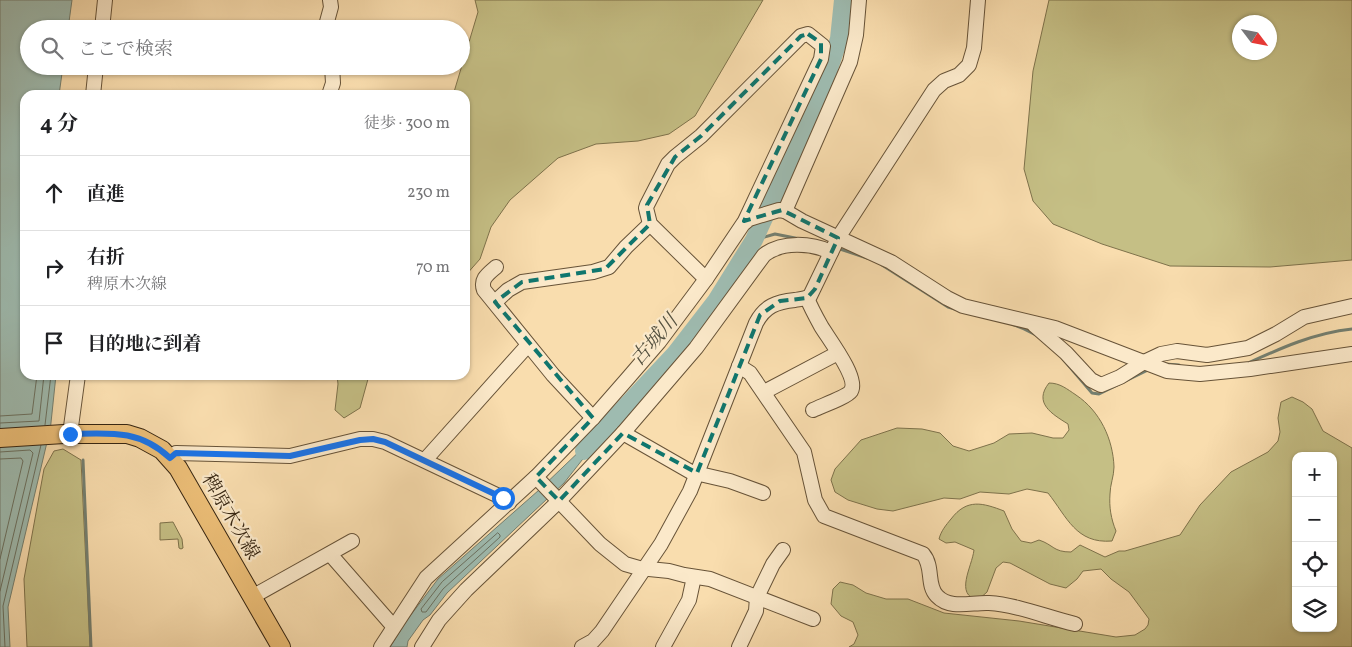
<!DOCTYPE html>
<html lang="ja">
<head>
<meta charset="utf-8">
<style>
  body { margin:0; font-family:Vollkorn,"Noto Serif JP",serif; background:#f2f2f2; color:#202124 }
  .controls { position:absolute; right:15px; bottom:15px; display:grid; overflow:hidden; border-radius:10px; box-shadow:0 1px 4px #0004 }
  .controls button { width:45px; height:45px; display:grid; place-items:center; padding:0; border:0; border-bottom:1px solid #e0e0e0; background:#fff; color:#202124; font:25px sans-serif }
  .compass { position:absolute; left:1232px; top:15px; width:45px; height:45px; border-radius:50%; background:#fff; box-shadow:0 1px 4px #0004; rotate:122deg }
  .stop { position:absolute; width:15px; height:15px; margin:-11px; border:4px solid #1a73e8; border-radius:50%; background:#fff }
  .stop.end { background:#1a73e8; border-color:#fff; box-shadow:0 1px 5px #0008 }
  .list { margin:0; padding:0; list-style:none }
  h2 { display:flex; justify-content:space-between; align-items:center; height:65px; margin:0; padding:0 20px; font-size:21px }
  h2 small { font-size:16px; font-weight:400; color:#757577 }
  .list li { display:grid; grid-template-columns:32px 1fr auto; gap:15px; align-items:center; box-sizing:border-box; height:75px; padding:0 20px; border-top:1px solid #e0e0e0 }
  .list b { display:block; font-size:19px; white-space:nowrap }
  .list p { margin:0; font-size:16px; white-space:nowrap; color:#757577 }
  .list em { font-size:16px; font-style:normal; color:#757577 }
  .icon { flex:none; width:28px; height:28px; fill:none; stroke:currentColor; stroke-width:2; stroke-linecap:round; stroke-linejoin:round }
  .map { position:relative; flex:none; width:1352px; height:647px; overflow:hidden }
  .search { position:absolute; background:#fff; box-shadow:0 1px 4px #0004; left:20px; top:20px; width:450px; height:55px; display:flex; align-items:center; gap:12px; box-sizing:border-box; padding:0 18px; border-radius:28px; color:#757577; font-size:19px }
  .panel { position:absolute; background:#fff; box-shadow:0 1px 4px #0004; left:20px; top:90px; width:450px; height:290px; border-radius:15px }
  .map>svg:first-child { display:block }
</style>
</head>
<body>
<div class="map">
<svg width="1352" height="647" viewBox="0 0 1352 647">
  <rect width="100%" height="100%" fill="#f9ddae"/>
  <filter id="stains"><feTurbulence type="fractalNoise" baseFrequency=".004" numOctaves="4"/><feColorMatrix values="0 0 0 0 .2 0 0 0 0 .09 0 0 0 0 .02 0 0 0 .5 -.17"/></filter>
  <radialGradient id="worn" r=".72"><stop offset=".6" stop-color="#630" stop-opacity="0"/><stop offset="1" stop-color="#630" stop-opacity=".3"/></radialGradient>
  <!-- green -->
  <g fill="#c5bf85" stroke="#7e724b" fill-rule="evenodd">
    <path d="M 475,0 L 763,0 L 695,116 L 669,134 L 638,141 L 596,144 L 558,158 L 510,200 L 491,227 L 480,259 L 465,276 L 465,95 L 449,95 L 454,92 L 478,12 Z"/>
    <path d="M 1049,0 L 1352,0 L 1352,260 L 1270,267 L 1170,266 L 1102,244 L 1053,224 L 1033,201 L 1024,169 L 1033,71 ZM 1240,22 L 1270,22 L 1270,52 L 1240,52 Z"/>
    <path d="M 337,375 L 371,375 L 368,379 L 360,408 L 344,418 L 335,410 L 338,384 Z"/>
    <path d="M 1049,383 C 1060,383 1067,389 1076,395 C 1100,411 1113,439 1114,467 C 1114,476 1110,485 1110,494 C 1109,507 1111,519 1116,531 L 1112,541 C 1076,544 1067,517 1048,493 L 1027,489 L 1009,494 L 980,492 L 960,499 L 944,498 L 893,511 L 877,509 L 848,500 L 835,492 L 831,480 L 835,469 L 861,440 L 897,428 L 922,429 L 940,433 L 953,446 L 969,451 L 994,443 L 1009,434 L 1032,433 L 1053,438 L 1063,438 L 1069,430 L 1068,424 C 1052,414 1033,403 1049,383 Z"/>
    <path d="M 1292,397 L 1303,402 L 1312,409 L 1323,431 L 1352,448 L 1352,647 L 849,647 L 854,644 L 858,635 L 853,622 L 841,616 L 831,604 L 833,589 L 840,582 L 853,585 L 866,593 L 886,599 L 908,599 L 944,613 L 1019,621 L 1116,637 L 1135,635 L 1145,629 L 1148,625 L 1149,619 L 1129,592 L 1111,579 L 1101,569 L 1083,571 L 1077,579 L 1066,588 L 1050,584 L 1010,563 L 1003,562 L 996,568 L 987,592 L 978,600 C 954,595 972,567 974,550 L 955,542 L 946,543 L 939,539 C 941,531 946,525 951,519 C 967,498 983,503 1004,511 L 1012,529 L 1021,541 L 1031,543 L 1039,540 C 1054,545 1053,552 1071,552 L 1080,545 L 1105,557 L 1119,551 L 1125,551 L 1180,535 L 1200,505 L 1231,472 L 1268,452 L 1278,441 L 1280,432 L 1278,418 L 1281,402 ZM 1296,456 L 1333,456 L 1333,628 L 1296,628 Z"/>
    <path d="M 63,449 L 81,460 L 90,647 L 27,647 L 24,579 L 44,469 L 54,451 Z"/>
    <path d="M 173,522 L 182,539 L 183,548 L 181,549 L 179,548 L 178,539 L 160,540 L 160,523 Z"/>
  </g>
  <!-- water -->
  <g fill="#9ebbb0" stroke="#747f70">
    <path d="M 0,0 L 72,0 L 68,29 L 29,29 L 29,66 L 63,66 L 59,95 L 25,95 L 25,375 L 56,375 L 50,432 L 0,435 Z"/>
    <path d="M 608,427 L 564,483 L 447,593 L 430,615 L 423,620 L 408,641 L 407,647 L 390,647 L 407,620 L 438,579 L 539,490 L 586,445 Z"/>
    <path d="M 48,438 L 8,607 L 10,647 L 0,647 L 0,441 Z"/>
  </g>
  <g fill="none" stroke-linecap="round" stroke-linejoin="round">
    <!-- shore -->
    <g stroke="#6a7060" stroke-width="1">
      <path d="M 0,416 L 32,414 L 37,375"/>
      <path d="M 0,423 L 39,421 L 44,375"/>
      <path d="M 45,425 L 51,375"/>
      <path d="M 0,452 L 30,450 L 33,453 L 0,591"/>
      <path d="M 0,459 L 21,458 L 23,461 L 0,559"/>
      <path d="M 498,533 L 500,535 L 500,537 L 443,589 L 426,612 L 422,612 L 421,609 L 442,582 Z"/>
      <path d="M 5,647 L 3,606 L 41,445"/>
    </g>
    <!-- stream -->
    <g stroke="#747f70" stroke-width="3">
      <path d="M 754,240 L 775,234 L 800,239"/>
      <path d="M 837,248 L 867,258"/>
      <path d="M 882,265 L 948,307 L 955,309"/>
      <path d="M 1012,324 L 1022,328 L 1038,336"/>
      <path d="M 1063,359 L 1092,393 L 1099,394 L 1150,369"/>
      <path d="M 1165,364 L 1179,365"/>
      <path d="M 1246,364 C 1281,348 1314,333 1352,329"/>
      <path d="M 83,460 L 91,647"/>
    </g>
    <!-- river -->
    <path stroke="#9ebbb0" stroke-width="18" d="M 584,451 L 675,354 L 716,301 L 754,240 L 821,92 L 839,39 L 843,0"/>
    <defs>
      <g id="minor">
        <path d="M 102,29 L 105,0"/>
        <path d="M 325,29 L 331,7 L 330,0"/>
        <path d="M 93,95 L 96,66"/>
        <path d="M 329,95 L 333,83 L 332,66"/>
        <path d="M 785,211 L 850,62 L 856,35 L 859,0"/>
        <path d="M 496,267 C 488,274 480,279 484,290 L 553,375 L 593,418"/>
        <path d="M 706,279 L 650,224 L 646,208 L 647,205 L 668,164 L 675,157 L 701,136 L 801,36 L 808,34 L 823,46 L 821,59 L 745,221"/>
        <path d="M 807,298 C 811,308 816,317 821,326 C 828,338 859,378 851,391 C 847,397 821,406 813,410"/>
        <path d="M 495,302 L 508,290 L 522,282 L 593,272 L 609,267 L 626,247 L 650,224"/>
        <path d="M 1034,325 L 1066,353 L 1091,380 L 1101,385 L 1120,377 L 1144,362 L 1161,354 L 1177,351 L 1207,355 L 1248,348 L 1276,334 L 1304,317 L 1352,306"/>
        <path d="M 739,366 L 750,373 L 804,452 L 815,500 L 824,516 L 923,554 C 934,567 926,585 937,596 C 950,610 972,602 989,603 C 1018,605 1046,617 1075,624"/>
        <path d="M 764,392 L 838,353"/>
        <path d="M 623,433 L 691,472 L 730,481 L 763,493"/>
        <path d="M 70,434 L 78,375"/>
        <path d="M 170,457 L 176,453 L 290,456 L 360,439 L 373,439 L 385,442 L 503,498 L 509,503"/>
        <path d="M 425,460 L 528,345"/>
        <path d="M 536,477 L 600,544 L 625,564 L 639,568 L 669,571 L 684,575 L 710,579 L 813,619"/>
        <path d="M 330,554 L 393,626"/>
        <path d="M 252,597 L 352,541"/>
        <path d="M 381,647 L 426,578 L 536,477 L 593,418 L 628,378 L 659,342 L 706,279 L 743,224 L 749,219 L 779,210 L 785,211 L 802,221 L 891,262 L 947,298 L 963,306 L 1055,328 L 1167,371 L 1200,374 L 1250,369 L 1352,354"/>
        <path d="M 422,647 L 439,620 L 466,590 L 559,501 L 623,433 L 696,348 L 764,255 C 782,241 811,243 831,252"/>
        <path d="M 582,647 L 593,641 L 602,631 L 661,544 L 690,491 L 756,323 C 765,306 776,302 795,300 C 800,299 805,299 810,296 L 838,238 L 934,90 L 944,81 L 959,75 L 969,65 L 974,48 L 978,0"/>
        <path d="M 663,647 L 689,600 L 694,577"/>
        <path d="M 739,647 L 756,611 L 757,597 L 773,564 L 783,550"/>
      </g>
      <path id="major" d="M 0,438 L 64,434 L 127,434 L 140,438 L 162,450 L 178,468 L 281,647"/>
    </defs>
    <!-- minor casing -->
    <use href="#minor" stroke="#675338" stroke-width="16"/>
    <!-- major casing -->
    <use href="#major" stroke="#362511" stroke-width="20"/>
    <!-- minor -->
    <use href="#minor" stroke="#fbe9ca" stroke-width="14"/>
    <!-- major -->
    <use href="#major" stroke="#ecbe77" stroke-width="18"/>
  </g>
  <g fill="none" stroke-linecap="round" stroke-linejoin="round">
    <!-- route -->
    <path stroke="#1a73e8" stroke-width="6" d="M 70,434 C 109,433 139,429 170,458 L 176,453 L 290,456 L 360,440 L 373,439 L 385,442 L 503,498"/>
  </g>
  <!-- marked area -->
  <path fill="none" stroke="#0f766e" stroke-width="4" stroke-dasharray="10 6" stroke-linejoin="round" d="M 808,34 L 821,43 L 821,59 L 744,221 L 782,210 L 838,238 L 815,289 L 807,298 L 780,301 L 760,315 L 697,473 L 623,433 L 559,501 L 536,477 L 593,418 L 495,302 L 522,282 L 605,269 L 650,224 L 647,205 L 675,157 L 701,136 L 801,36 Z"/>
  <g text-anchor="middle" dominant-baseline="central" stroke-width="4.5" stroke-linejoin="round" paint-order="stroke">
    <!-- street labels -->
    <g font-size="19" fill="#362511" stroke="#fbe9ca">
      <text transform="translate(230 517) rotate(60)">稗原木次線</text>
    </g>
    <!-- water labels -->
    <g font-size="20" font-style="italic" fill="#555241" stroke="#fbe9ca">
      <text transform="translate(655 341) rotate(-49)">古城川</text>
    </g>
  </g>
  <rect width="100%" height="100%" filter="url(#stains)"/>
  <rect width="100%" height="100%" fill="url(#worn)"/>
</svg>
<div class="controls">
<button>+</button>
<button>−</button>
<button><svg class="icon" aria-label="locate" viewBox="0 0 24 24"><circle cx="12" cy="12" r="6"/><path d="M12 2v4M12 18v4M2 12h4M18 12h4"/></svg></button>
<button><svg class="icon" aria-label="layers" viewBox="0 0 24 24"><path d="M12 4l9 5-9 5-9-5zM3 14l9 5 9-5"/></svg></button>
</div>
<svg class="compass" viewBox="-18 -18 36 36"><path d="M0-13l5 13h-10z" fill="#e53935"/><path d="M0 13l5-13h-10z" fill="#757577"/></svg>
<div class="stop" style="left:503px;top:498px"></div>
<div class="stop end" style="left:70px;top:434px"></div>
<div class="search"><svg class="icon" aria-label="search" viewBox="0 0 24 24"><circle cx="10" cy="10" r="6"/><path d="M15 15l6 6"/></svg>ここで検索</div>
<section class="panel">
<h2>4 分<small>徒歩 · 300 m</small></h2>
<ul class="list">
<li><svg class="icon" aria-label="ahead" viewBox="0 0 24 24"><path d="M12 20V5M6 11l6-6 6 6"/></svg><div><b>直進</b></div><em>230 m</em></li>
<li><svg class="icon" aria-label="right" viewBox="0 0 24 24"><path d="M7 20v-9h11M14 6l5 5-5 5"/></svg><div><b>右折</b><p>稗原木次線</p></div><em>70 m</em></li>
<li><svg class="icon" aria-label="arrive" viewBox="0 0 24 24"><path d="M6 21V4h12l-3 4 3 4H6"/></svg><div><b>目的地に到着</b></div></li>
</ul>
</section>
</div>
</body>
</html>
